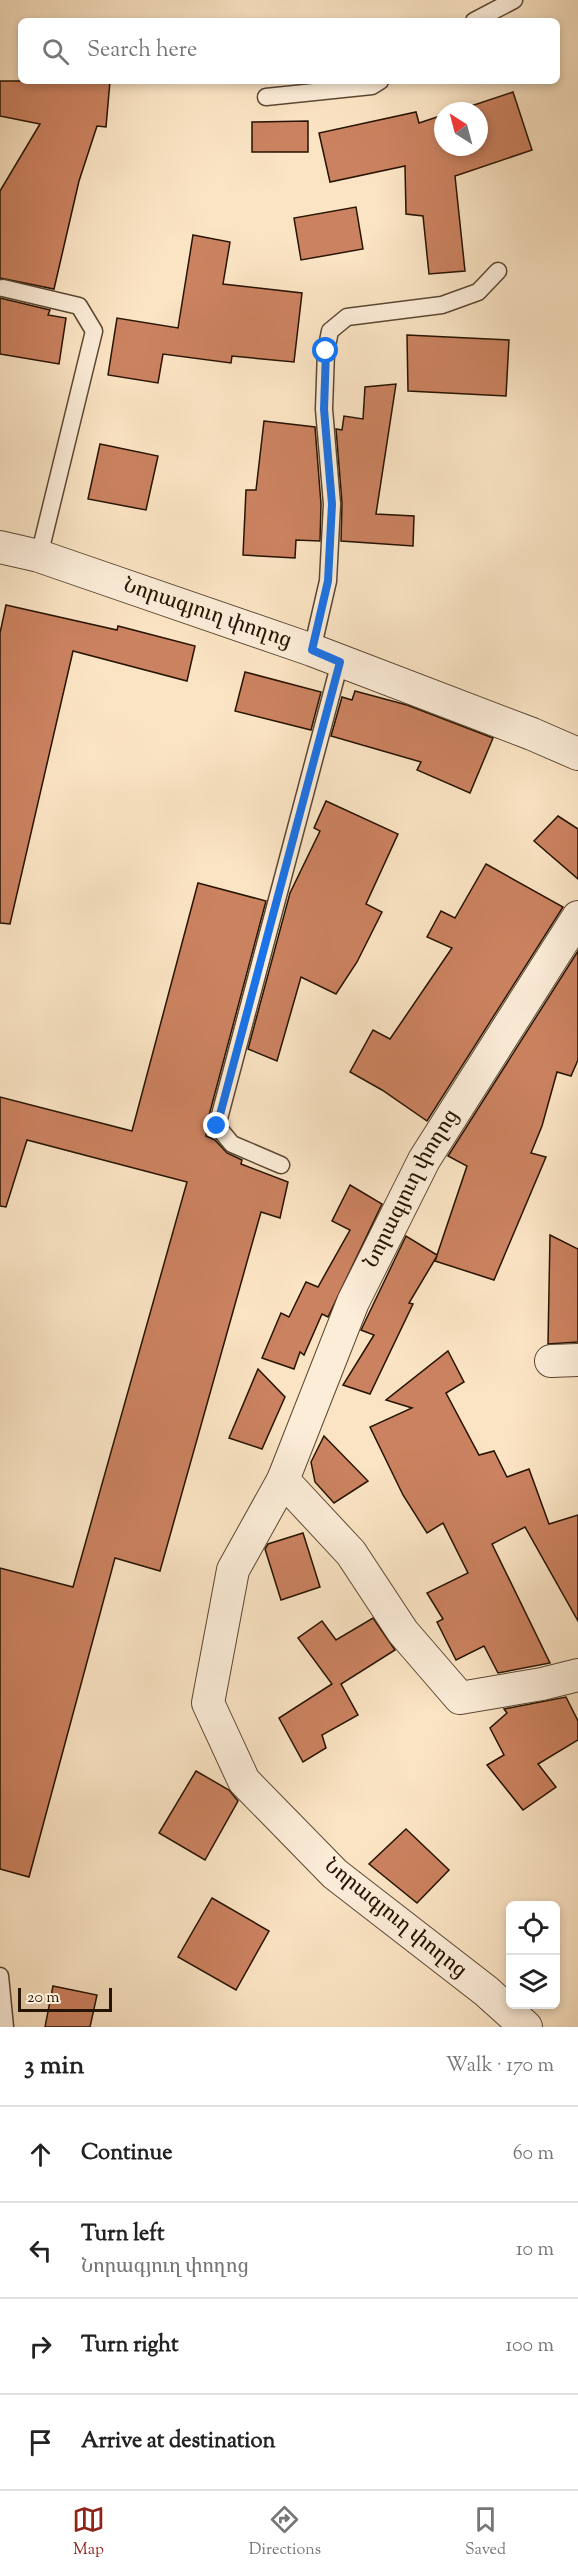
<!DOCTYPE html>
<html lang="en">
<head>
<meta charset="utf-8">
<style>
  body { margin:0; font-family:"Sorts Mill Goudy","Noto Serif Armenian",serif; background:#f2f2f2; color:#222 }
  .controls { position:absolute; right:18px; bottom:18px; display:grid; overflow:hidden; border-radius:9px; box-shadow:0 3px 9px #0003 }
  .controls button { width:54px; height:54px; display:grid; place-items:center; padding:0; border:0; border-bottom:2px solid #e0e0e0; background:#fff; color:#222; font:30px sans-serif }
  .compass { position:absolute; left:434px; top:102px; width:54px; height:54px; border-radius:50%; background:#fff; box-shadow:0 3px 9px #0003; rotate:324deg }
  .scale { position:absolute; left:18px; bottom:15px; width:94px; box-sizing:border-box; padding-left:6px; border:3px solid #261301; border-top:0; font-size:16px; line-height:21px; white-space:nowrap; color:#261301; -webkit-text-stroke:4px #fcedd9; paint-order:stroke }
  .stop { position:absolute; width:18px; height:18px; margin:-14px; border:4px solid #1a73e8; border-radius:50%; background:#fff }
  .stop.end { background:#1a73e8; border-color:#fff; box-shadow:0 2px 6px #0008 }
  .list { margin:0; padding:0; list-style:none }
  h2 { display:flex; justify-content:space-between; align-items:center; height:78px; margin:0; padding:0 24px; font-size:26px }
  h2 small { font-size:20px; font-weight:400; color:#767676 }
  .list li { display:grid; grid-template-columns:39px 1fr auto; gap:18px; align-items:center; box-sizing:border-box; height:96px; padding:0 24px; border-top:2px solid #e0e0e0 }
  .list b { display:block; font-size:22px; white-space:nowrap }
  .list p { margin:0; font-size:20px; white-space:nowrap; color:#767676 }
  .list em { font-size:20px; font-style:normal; color:#767676 }
  .icon { flex:none; width:33px; height:33px; fill:none; stroke:currentColor; stroke-width:2; stroke-linecap:round; stroke-linejoin:round }
  .map { position:relative; flex:none; width:578px; height:2027px; overflow:hidden }
  .search { position:absolute; background:#fff; box-shadow:0 3px 9px #0003; left:18px; right:18px; top:18px; height:66px; display:flex; align-items:center; gap:15px; box-sizing:border-box; padding:0 21px; border-radius:9px; color:#767676; font-size:22px }
  .sheet { height:462px; background:#fff }
  nav { display:flex; justify-content:space-around; align-items:center; box-sizing:border-box; height:84px; border-top:2px solid #e0e0e0; background:#fff; font-size:16px; color:#767676 }
  nav a { display:grid; justify-items:center; gap:3px }
  nav .on { color:#8f2418 }
  .map>svg:first-child { display:block }
</style>
</head>
<body>
<div class="map">
<svg width="578" height="2027" viewBox="0 0 578 2027">
  <rect width="100%" height="100%" fill="#fbe4c4"/>
  <filter id="stains"><feTurbulence type="fractalNoise" baseFrequency=".00333" numOctaves="4"/><feColorMatrix values="0 0 0 0 .2 0 0 0 0 .09 0 0 0 0 .02 0 0 0 .5 -.17"/></filter>
  <radialGradient id="worn" r=".72"><stop offset=".6" stop-color="#630" stop-opacity="0"/><stop offset="1" stop-color="#630" stop-opacity=".3"/></radialGradient>
  <!-- building -->
  <g fill="#cb8260" stroke="#261301" stroke-width="1.5">
    <path d="M 0,81 L 110,81 L 106,127 L 97,126 L 79,181 L 54,289 L 0,278 L 0,191 L 40,124 L 0,116 Z"/>
    <path d="M 513,92 L 532,150 L 455,176 L 465,271 L 429,274 L 423,216 L 406,214 L 405,166 L 330,182 L 319,133 L 416,112 L 419,123 L 443,115 L 443,147 L 479,147 L 479,111 L 456,111 Z"/>
    <path d="M 308,121 L 308,152 L 252,152 L 252,122 Z"/>
    <path d="M 356,207 L 363,249 L 301,260 L 294,218 Z"/>
    <path d="M 193,235 L 230,242 L 223,284 L 302,293 L 294,362 L 232,356 L 231,363 L 163,354 L 158,383 L 108,375 L 117,318 L 178,328 Z"/>
    <path d="M 0,298 L 50,310 L 48,315 L 66,318 L 59,364 L 0,354 Z"/>
    <path d="M 407,335 L 509,340 L 506,396 L 408,391 Z"/>
    <path d="M 396,384 L 376,514 L 414,516 L 413,546 L 341,541 L 342,503 L 336,429 L 342,430 L 344,416 L 363,419 L 365,387 Z"/>
    <path d="M 264,421 L 315,427 L 321,504 L 320,541 L 296,540 L 295,558 L 243,555 L 246,490 L 256,490 Z"/>
    <path d="M 100,444 L 158,456 L 146,510 L 88,499 Z"/>
    <path d="M 6,605 L 117,630 L 118,626 L 195,646 L 187,681 L 73,651 L 10,924 L 0,923 L 0,633 Z"/>
    <path d="M 245,672 L 321,692 L 311,730 L 235,711 Z"/>
    <path d="M 355,691 L 407,705 L 493,738 L 470,793 L 417,770 L 421,762 L 331,736 L 342,697 L 352,700 Z"/>
    <path d="M 326,801 L 398,834 L 366,904 L 382,912 L 357,962 L 336,994 L 301,977 L 277,1061 L 248,1049 L 290,893 L 320,831 L 314,828 Z"/>
    <path d="M 558,816 L 578,829 L 578,879 L 534,841 Z"/>
    <path d="M 486,864 L 563,907 L 427,1121 L 382,1090 L 350,1072 L 373,1030 L 390,1039 L 452,948 L 427,937 L 441,911 L 455,918 Z"/>
    <path d="M 198,883 L 266,901 L 207,1123 L 206,1136 L 215,1140 L 227,1153 L 242,1160 L 241,1164 L 288,1182 L 280,1218 L 261,1212 L 160,1571 L 115,1558 L 29,1877 L 0,1869 L 0,1568 L 73,1587 L 187,1182 L 27,1140 L 6,1207 L 0,1206 L 0,1097 L 132,1131 Z"/>
    <path d="M 578,951 L 578,1060 L 571,1076 L 557,1072 L 542,1126 L 531,1153 L 546,1157 L 494,1280 L 435,1261 L 437,1256 L 409,1303 L 413,1304 L 370,1394 L 343,1385 L 374,1335 L 361,1330 L 406,1236 L 437,1255 L 467,1166 L 448,1156 Z"/>
    <path d="M 350,1185 L 382,1204 L 328,1317 L 322,1314 L 304,1355 L 300,1352 L 294,1369 L 262,1358 L 281,1313 L 289,1317 L 306,1282 L 318,1287 L 350,1230 L 332,1221 Z"/>
    <path d="M 550,1235 L 578,1249 L 578,1342 L 548,1344 Z"/>
    <path d="M 448,1351 L 464,1382 L 446,1393 L 479,1455 L 494,1451 L 507,1477 L 529,1469 L 549,1524 L 578,1515 L 578,1621 L 525,1527 L 492,1544 L 550,1663 L 498,1673 L 484,1646 L 456,1660 L 437,1622 L 443,1619 L 427,1593 L 468,1573 L 443,1523 L 427,1533 L 403,1495 L 370,1427 L 412,1408 L 386,1400 Z"/>
    <path d="M 258,1369 L 285,1397 L 262,1449 L 229,1438 Z"/>
    <path d="M 324,1436 L 368,1481 L 334,1503 L 315,1482 L 311,1462 Z"/>
    <path d="M 303,1533 L 320,1587 L 281,1600 L 265,1549 L 268,1544 Z"/>
    <path d="M 373,1618 L 395,1650 L 341,1684 L 358,1715 L 322,1735 L 326,1748 L 303,1762 L 279,1718 L 332,1684 L 298,1638 L 322,1621 L 336,1640 Z"/>
    <path d="M 566,1697 L 578,1721 L 578,1740 L 538,1764 L 556,1787 L 523,1810 L 487,1765 L 504,1755 L 490,1728 L 507,1713 L 504,1709 Z"/>
    <path d="M 196,1771 L 229,1790 L 238,1801 L 205,1860 L 159,1833 Z"/>
    <path d="M 406,1829 L 449,1870 L 417,1903 L 369,1864 Z"/>
    <path d="M 212,1898 L 269,1931 L 236,1990 L 178,1957 Z"/>
    <path d="M 53,1986 L 97,1995 L 90,2027 L 45,2027 Z"/>
  </g>
  <g fill="none" stroke-linecap="round" stroke-linejoin="round">
    <defs>
      <g id="service">
        <path d="M 474,21 L 514,0"/>
        <path d="M 266,97 L 372,86 L 380,81"/>
        <path d="M 3,288 L 79,306 L 94,331 L 39,556"/>
        <path d="M 312,650 L 328,581 L 332,504 L 324,409 L 326,351 L 330,331 L 347,317 L 442,305 L 478,292 L 498,271"/>
        <path d="M 281,1165 L 232,1144 L 217,1126 L 340,662"/>
        <path d="M 0,1976 L 5,2027"/>
      </g>
      <g id="minor">
        <path id="s1" d="M 0,547 L 39,556 L 312,650 L 532,734 L 578,754"/>
        <path d="M 551,1361 L 578,1360"/>
        <path d="M 283,1480 L 351,1553 L 403,1632 L 460,1698 L 542,1684 L 578,1675"/>
        <path id="s2" d="M 526,2027 L 486,1991 L 335,1874 L 244,1781 L 208,1703 L 233,1570 L 283,1480 L 353,1302 L 424,1160 L 578,917"/>
      </g>
    </defs>
    <!-- service casing -->
    <use href="#service" stroke="#5b4732" stroke-width="19"/>
    <!-- minor casing -->
    <use href="#minor" stroke="#5b4732" stroke-width="34"/>
    <!-- service -->
    <use href="#service" stroke="#fcedd9" stroke-width="16"/>
    <!-- minor -->
    <use href="#minor" stroke="#fcedd9" stroke-width="32"/>
  </g>
  <g fill="none" stroke-linecap="round" stroke-linejoin="round">
    <!-- route -->
    <path stroke="#1a73e8" stroke-width="8" d="M 217,1126 L 340,662 L 312,650 L 328,581 L 332,504 L 324,409 L 326,351"/>
  </g>
  <g text-anchor="middle" dominant-baseline="central" stroke-width="6" stroke-linejoin="round" paint-order="stroke">
    <!-- street labels -->
    <g font-size="21" fill="#261301" stroke="#fcedd9">
      <text stroke="none"><textPath href="#s1" startOffset="218">Նորագյուղ փողոց</textPath></text>
      <text stroke="none"><textPath href="#s2" startOffset="1018">Նորագյուղ փողոց</textPath></text>
      <text transform="translate(395 1919) rotate(39)">Նորագյուղ փողոց</text>
    </g>
  </g>
  <rect width="100%" height="100%" filter="url(#stains)"/>
  <rect width="100%" height="100%" fill="url(#worn)"/>
</svg>
<div class="controls">
<button><svg class="icon" aria-label="locate" viewBox="0 0 24 24"><circle cx="12" cy="12" r="6"/><path d="M12 2v4M12 18v4M2 12h4M18 12h4"/></svg></button>
<button><svg class="icon" aria-label="layers" viewBox="0 0 24 24"><path d="M12 4l9 5-9 5-9-5zM3 14l9 5 9-5"/></svg></button>
</div>
<svg class="compass" viewBox="-18 -18 36 36"><path d="M0-13l5 13h-10z" fill="#e53935"/><path d="M0 13l5-13h-10z" fill="#767676"/></svg>
<div class="scale">20 m</div>
<div class="stop" style="left:326px;top:351px"></div>
<div class="stop end" style="left:217px;top:1126px"></div>
<div class="search"><svg class="icon" aria-label="search" viewBox="0 0 24 24"><circle cx="10" cy="10" r="6"/><path d="M15 15l6 6"/></svg>Search here</div>
</div>
<section class="sheet">
<h2>3 min<small>Walk · 170 m</small></h2>
<ul class="list">
<li><svg class="icon" aria-label="ahead" viewBox="0 0 24 24"><path d="M12 20V5M6 11l6-6 6 6"/></svg><div><b>Continue</b></div><em>60 m</em></li>
<li><svg class="icon" aria-label="left" viewBox="0 0 24 24"><path d="M17 20v-9H6M10 6l-5 5 5 5"/></svg><div><b>Turn left</b><p>Նորագյուղ փողոց</p></div><em>10 m</em></li>
<li><svg class="icon" aria-label="right" viewBox="0 0 24 24"><path d="M7 20v-9h11M14 6l5 5-5 5"/></svg><div><b>Turn right</b></div><em>100 m</em></li>
<li><svg class="icon" aria-label="arrive" viewBox="0 0 24 24"><path d="M6 21V4h12l-3 4 3 4H6"/></svg><div><b>Arrive at destination</b></div></li>
</ul>
</section>
<nav>
<a class="on"><svg class="icon" aria-label="map" viewBox="0 0 24 24"><path d="M3 6l6-2 6 2 6-2v14l-6 2-6-2-6 2zM9 4v14M15 6v14"/></svg>Map</a>
<a><svg class="icon" aria-label="directions" viewBox="0 0 24 24"><path d="M12 3l9 9-9 9-9-9zM9 14v-3h6M13 9l2 2-2 2"/></svg>Directions</a>
<a><svg class="icon" aria-label="saved" viewBox="0 0 24 24"><path d="M7 4h10v16l-5-4-5 4z"/></svg>Saved</a>
</nav>
</body>
</html>
